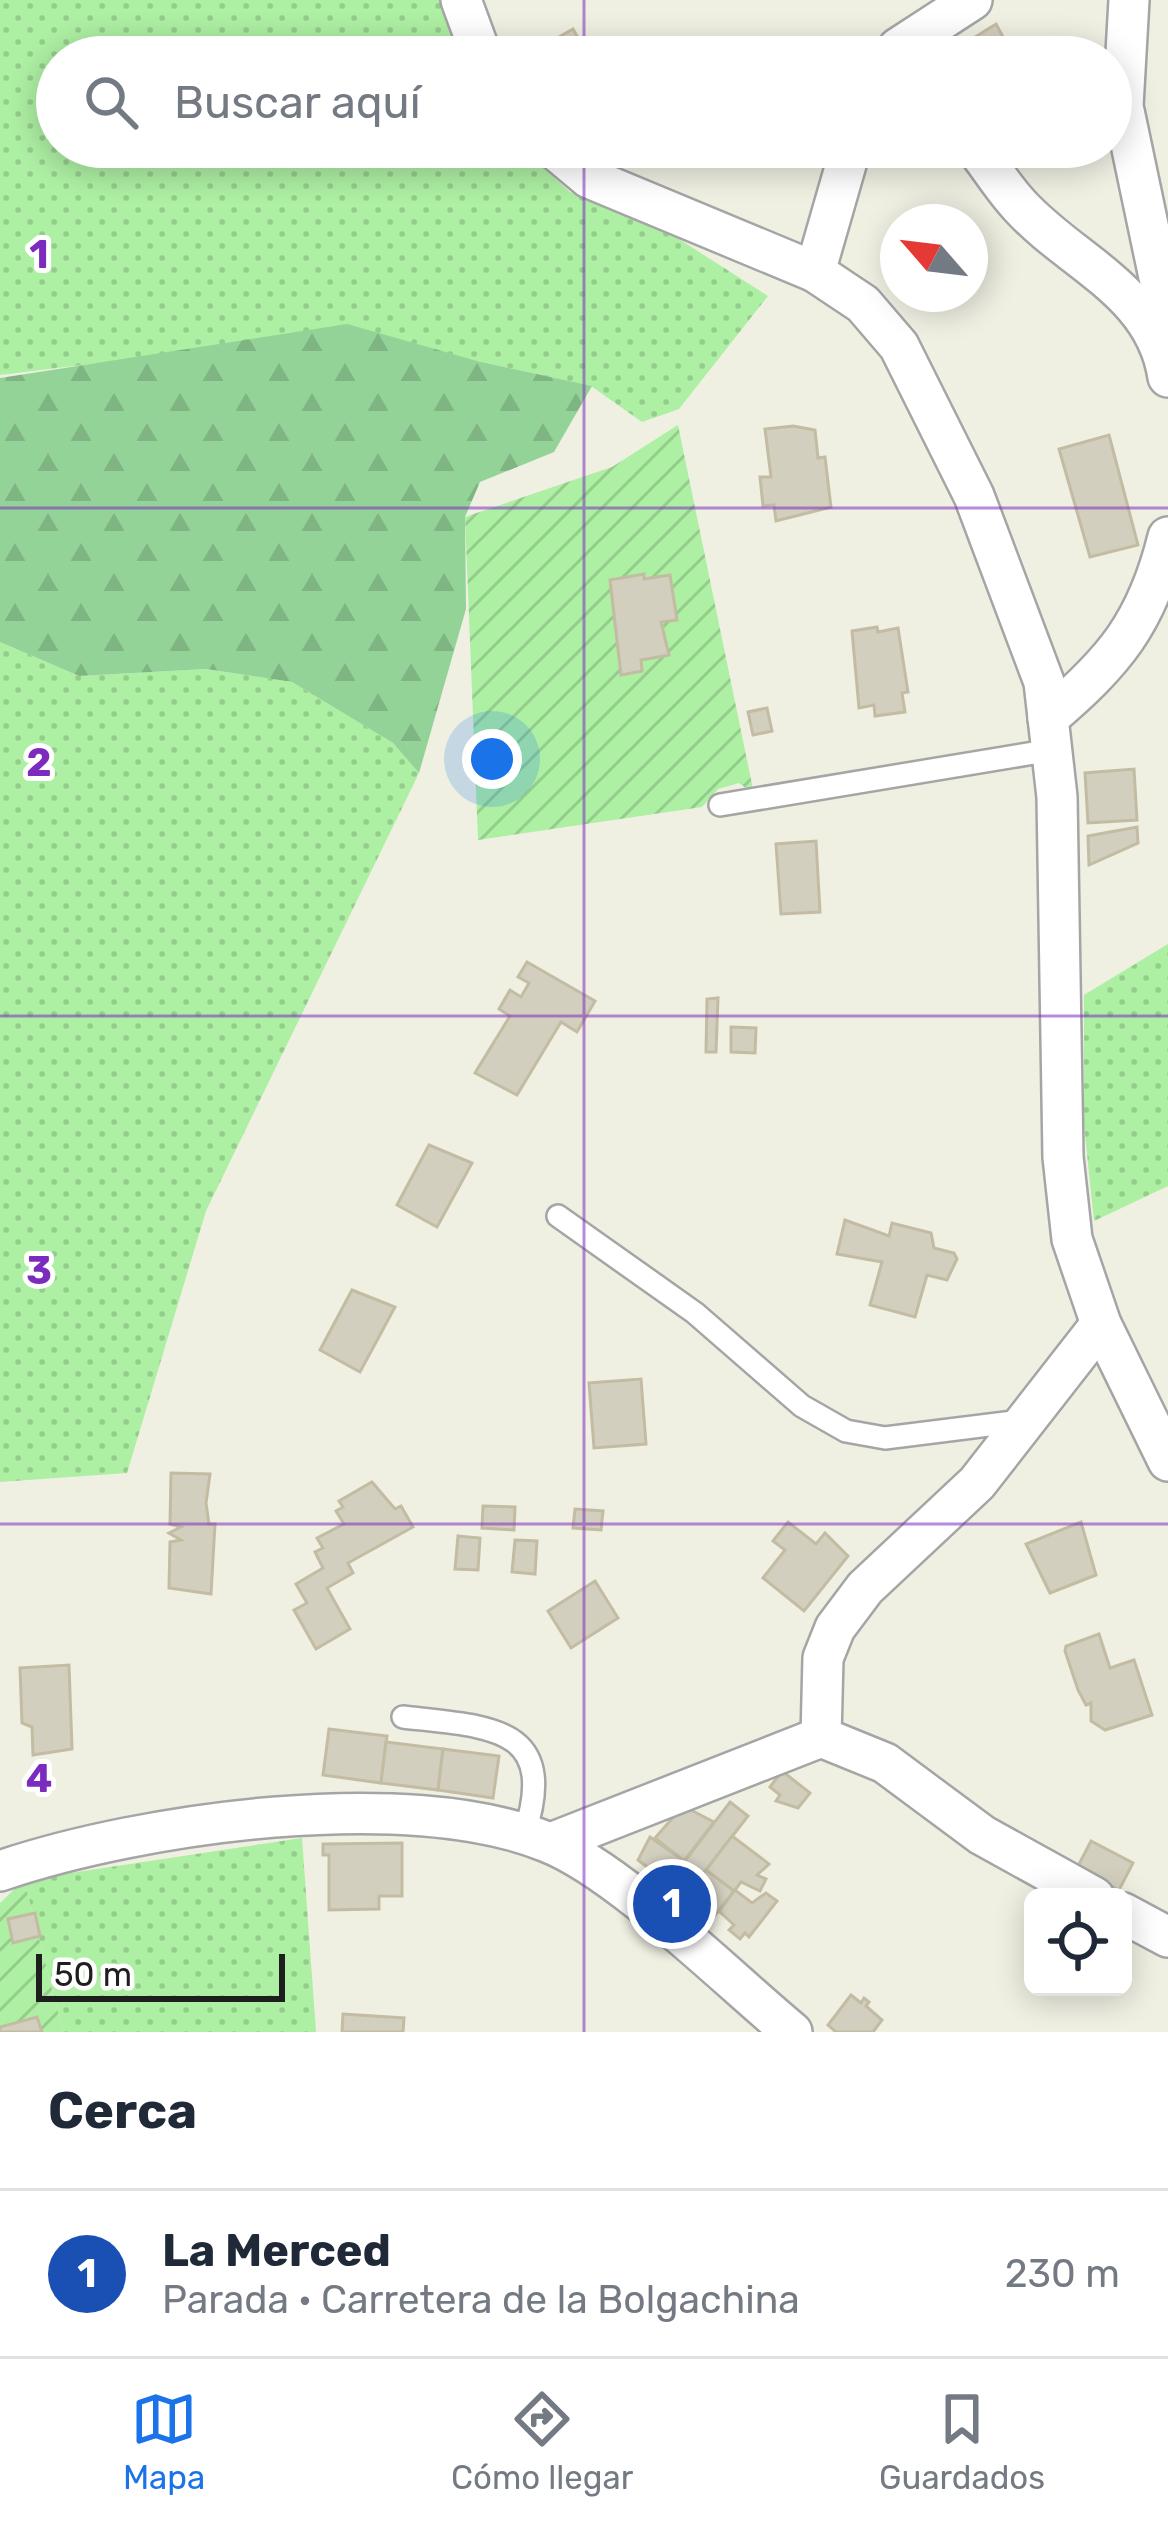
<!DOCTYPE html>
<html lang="es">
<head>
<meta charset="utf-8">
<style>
  body { margin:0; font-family:Rubik,sans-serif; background:#f6f6f7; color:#1f2937 }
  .controls { position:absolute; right:36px; bottom:36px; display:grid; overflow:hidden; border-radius:18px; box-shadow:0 6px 30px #0003 }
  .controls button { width:108px; height:108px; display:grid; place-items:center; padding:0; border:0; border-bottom:3px solid #e0e1e3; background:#fff; color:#1f2937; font:60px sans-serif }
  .compass { position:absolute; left:880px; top:204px; width:108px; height:108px; border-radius:50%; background:#fff; box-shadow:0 6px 30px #0003; rotate:298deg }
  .scale { position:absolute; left:36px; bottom:30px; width:249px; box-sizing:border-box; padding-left:12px; border:6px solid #1e1e1e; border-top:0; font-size:33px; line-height:42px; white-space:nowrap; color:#1e1e1e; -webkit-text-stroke:9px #fff; paint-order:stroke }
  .you { position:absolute; left:492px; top:759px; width:42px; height:42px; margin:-30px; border:9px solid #fff; border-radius:50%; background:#1a73e8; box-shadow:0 0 0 18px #1a73e833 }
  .badge { display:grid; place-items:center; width:78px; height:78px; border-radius:50%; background:#1a73e8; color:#fff; font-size:39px; font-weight:700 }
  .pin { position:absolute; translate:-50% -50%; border:6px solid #fff; box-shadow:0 3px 12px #0006 }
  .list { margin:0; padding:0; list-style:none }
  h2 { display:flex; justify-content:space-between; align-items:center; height:156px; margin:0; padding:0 48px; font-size:51px }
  h2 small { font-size:39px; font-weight:400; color:#747a83 }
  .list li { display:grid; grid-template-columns:78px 1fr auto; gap:36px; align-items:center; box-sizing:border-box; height:168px; padding:0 48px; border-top:3px solid #e0e1e3 }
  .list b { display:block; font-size:45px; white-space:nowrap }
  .list p { margin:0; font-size:39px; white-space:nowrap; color:#747a83 }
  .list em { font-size:39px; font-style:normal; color:#747a83 }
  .icon { flex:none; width:66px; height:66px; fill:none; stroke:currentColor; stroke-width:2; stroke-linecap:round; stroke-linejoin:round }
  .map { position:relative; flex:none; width:1168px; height:2032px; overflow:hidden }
  .search { position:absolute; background:#fff; box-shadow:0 6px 30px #0003; left:36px; right:36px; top:36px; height:132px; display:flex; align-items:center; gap:30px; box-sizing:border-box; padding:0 42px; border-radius:66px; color:#747a83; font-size:45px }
  .sheet { height:324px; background:#fff }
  nav { display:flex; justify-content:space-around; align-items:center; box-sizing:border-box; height:168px; border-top:3px solid #e0e1e3; background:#fff; font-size:33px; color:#747a83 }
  nav a { display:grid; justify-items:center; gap:6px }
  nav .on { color:#1a73e8 }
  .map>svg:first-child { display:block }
</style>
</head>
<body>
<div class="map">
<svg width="1168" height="2032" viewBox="0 0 1168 2032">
  <defs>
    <pattern id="grass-dots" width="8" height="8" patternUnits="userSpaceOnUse" patternTransform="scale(3)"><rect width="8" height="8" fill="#adefa3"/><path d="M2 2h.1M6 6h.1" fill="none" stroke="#94cc8c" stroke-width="1.8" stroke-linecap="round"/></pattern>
    <pattern id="forest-firs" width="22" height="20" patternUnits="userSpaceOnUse" patternTransform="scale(3)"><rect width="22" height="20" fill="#93d397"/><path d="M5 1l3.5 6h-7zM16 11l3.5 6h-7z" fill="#7eb582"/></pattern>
    <pattern id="garden-furrows" width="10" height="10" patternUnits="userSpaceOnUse" patternTransform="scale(3)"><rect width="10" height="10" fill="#adefa3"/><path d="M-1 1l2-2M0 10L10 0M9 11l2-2" fill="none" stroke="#94cc8c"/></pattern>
  </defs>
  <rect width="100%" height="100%" fill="#eff0e2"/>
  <!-- grass -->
  <g fill="url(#grass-dots)">
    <path d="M 0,0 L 440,0 L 464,57 L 57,57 L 57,147 L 521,147 L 570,192 L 671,234 L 768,296 L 679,409 L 642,422 L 591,386 L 477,361 L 172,354 L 0,375 Z"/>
    <path d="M 0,642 L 79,676 L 206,669 L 292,682 L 393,743 L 419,773 L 206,1211 L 127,1473 L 0,1482 Z"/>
    <path d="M 1168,944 L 1168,1186 L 1094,1221 L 1084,1125 L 1084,995 Z"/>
    <path d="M 302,1838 L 316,2032 L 63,2032 L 24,1880 Z"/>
  </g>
  <!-- forest -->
  <path fill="url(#forest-firs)" d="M 347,324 L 477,361 L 592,386 L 554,452 L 480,482 L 465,517 L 466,609 L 419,773 L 393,743 L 292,682 L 206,669 L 79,676 L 0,642 L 0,378 Z"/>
  <!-- garden -->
  <g fill="url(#garden-furrows)">
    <path d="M 678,425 L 754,794 L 739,783 L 718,789 L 702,807 L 478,840 L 465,517 L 612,467 Z"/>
    <path d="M 24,1880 L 63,2032 L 0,2032 L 0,1903 Z"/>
  </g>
  <!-- building -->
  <g fill="#d3cfbf" stroke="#c3bca3" stroke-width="3">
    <path d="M 996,24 L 1014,57 L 947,57 L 946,55 Z"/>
    <path d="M 573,29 L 589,57 L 540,57 L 536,50 Z"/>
    <path d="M 793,426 L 815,430 L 818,458 L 825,457 L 831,507 L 776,521 L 774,505 L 763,506 L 760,477 L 771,477 L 765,429 Z"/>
    <path d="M 1109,435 L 1138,545 L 1090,557 L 1059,449 Z"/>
    <path d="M 644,574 L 644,579 L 670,575 L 677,620 L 661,622 L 669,655 L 641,660 L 642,671 L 621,675 L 610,580 Z"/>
    <path d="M 877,627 L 878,632 L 898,628 L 908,692 L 902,693 L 905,712 L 875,716 L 874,705 L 859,708 L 852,631 Z"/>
    <path d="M 767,708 L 772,731 L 753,735 L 748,712 Z"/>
    <path d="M 1134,769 L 1137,820 L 1088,823 L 1085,773 Z"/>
    <path d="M 1137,827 L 1138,843 L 1089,865 L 1088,836 Z"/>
    <path d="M 816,841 L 820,912 L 781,914 L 776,844 Z"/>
    <path d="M 527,962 L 595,1001 L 577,1032 L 561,1022 L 517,1095 L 475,1073 L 510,1016 L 499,1009 L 510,990 L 521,997 L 529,983 L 518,977 Z"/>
    <path d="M 718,998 L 716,1052 L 706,1052 L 707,999 Z"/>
    <path d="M 731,1027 L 756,1028 L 755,1053 L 731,1052 Z"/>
    <path d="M 429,1145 L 472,1163 L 437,1227 L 397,1205 Z"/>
    <path d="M 845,1220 L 889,1236 L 892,1223 L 931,1233 L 934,1248 L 954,1253 L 957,1259 L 947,1280 L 927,1275 L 915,1317 L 870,1305 L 882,1262 L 837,1254 Z"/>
    <path d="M 352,1290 L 395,1307 L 360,1372 L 320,1350 Z"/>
    <path d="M 641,1379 L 646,1444 L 594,1448 L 589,1383 Z"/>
    <path d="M 171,1473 L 210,1474 L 206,1503 L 209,1524 L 215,1524 L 211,1594 L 169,1588 L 170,1542 L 181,1540 L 169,1533 L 181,1527 L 170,1524 Z"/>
    <path d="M 372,1482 L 395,1509 L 401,1506 L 413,1527 L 348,1563 L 353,1573 L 327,1588 L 350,1629 L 316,1649 L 294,1610 L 307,1603 L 296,1584 L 323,1568 L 315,1552 L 323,1548 L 317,1538 L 344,1524 L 336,1511 L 343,1507 L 339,1501 Z"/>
    <path d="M 483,1506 L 515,1507 L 514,1530 L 482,1528 Z"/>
    <path d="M 575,1509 L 603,1511 L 601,1530 L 573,1528 Z"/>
    <path d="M 788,1522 L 816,1544 L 825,1533 L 848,1556 L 804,1611 L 763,1578 L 785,1550 L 773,1541 Z"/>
    <path d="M 1081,1522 L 1096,1575 L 1050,1593 L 1026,1544 Z"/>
    <path d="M 458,1536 L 480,1538 L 478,1570 L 455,1569 Z"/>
    <path d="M 515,1540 L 537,1541 L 535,1574 L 512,1572 Z"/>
    <path d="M 595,1581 L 618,1618 L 571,1648 L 548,1611 Z"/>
    <path d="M 1099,1634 L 1110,1668 L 1134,1660 L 1152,1715 L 1105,1730 L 1091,1721 L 1091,1703 L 1086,1705 L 1078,1690 L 1065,1651 L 1066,1646 Z"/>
    <path d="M 69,1665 L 72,1749 L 33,1755 L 32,1727 L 22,1723 L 20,1668 Z"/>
    <path d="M 329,1729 L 387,1736 L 381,1783 L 323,1775 Z"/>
    <path d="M 386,1742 L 443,1749 L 438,1790 L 381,1783 Z"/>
    <path d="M 443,1749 L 499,1756 L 493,1798 L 438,1790 Z"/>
    <path d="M 782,1771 L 810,1793 L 798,1808 L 776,1801 L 780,1795 L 770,1787 Z"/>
    <path d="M 730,1802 L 748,1816 L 685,1897 L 668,1883 Z"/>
    <path d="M 683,1806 L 714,1822 L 684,1861 L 655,1838 Z"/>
    <path d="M 732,1836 L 769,1864 L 757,1875 L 766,1879 L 760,1891 L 741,1882 L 735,1890 L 752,1903 L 766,1893 L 777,1901 L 749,1937 L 745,1933 L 740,1939 L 729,1930 L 734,1925 L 719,1911 L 734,1891 L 706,1870 Z"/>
    <path d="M 650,1837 L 684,1861 L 668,1883 L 638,1860 Z"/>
    <path d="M 1091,1841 L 1133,1863 L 1119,1890 L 1077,1868 Z"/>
    <path d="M 402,1843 L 402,1896 L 379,1896 L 379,1909 L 329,1910 L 329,1855 L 323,1855 L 323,1844 Z"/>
    <path d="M 706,1870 L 734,1891 L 713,1918 L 685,1897 Z"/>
    <path d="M 35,1913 L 40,1936 L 13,1943 L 8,1919 Z"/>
    <path d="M 851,1995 L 861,2003 L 864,1998 L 869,2002 L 866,2006 L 882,2020 L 873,2032 L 836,2032 L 828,2025 Z"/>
    <path d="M 343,2014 L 404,2018 L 403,2032 L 342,2032 Z"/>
    <path d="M 37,2017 L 42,2032 L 0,2032 L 0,2027 Z"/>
  </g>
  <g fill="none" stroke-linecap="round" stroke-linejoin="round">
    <defs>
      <g id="service">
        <path d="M 720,805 L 1052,750"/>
        <path d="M 558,1216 L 695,1313 L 802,1406 L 846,1431 L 885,1438 L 1021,1421"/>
        <path d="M 403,1717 C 490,1727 560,1725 524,1835"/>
      </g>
      <g id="minor">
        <path d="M 461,0 L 482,57"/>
        <path d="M 1129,0 L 1123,106 L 1160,282 L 1164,349"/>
        <path d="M 893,57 L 898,48 L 972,0"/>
        <path d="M 552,147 L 589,178 L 815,272 L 863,304 L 899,346 L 974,496 L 1044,682 L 1057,797 L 1063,1157 L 1072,1239 L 1101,1324 L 1168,1461"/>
        <path d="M 975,147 C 990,166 1003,188 1020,206 C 1072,263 1155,291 1168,377"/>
        <path d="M 815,272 L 851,147"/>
        <path d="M 1048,718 C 1114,662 1147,623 1168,537"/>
        <path d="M 821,1737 L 823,1658 L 835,1628 L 865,1588 L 977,1483 L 1101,1324"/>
        <path d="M 551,1843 L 821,1737 L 885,1763 L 982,1835 L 1094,1897"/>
        <path d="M 0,1871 C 141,1823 407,1785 547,1842 C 619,1870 729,1980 792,2032"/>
        <path d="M 1123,1913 L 1168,1937"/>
      </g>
    </defs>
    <!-- service casing -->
    <use href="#service" stroke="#a5a5a5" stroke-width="26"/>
    <!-- minor casing -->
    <use href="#minor" stroke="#a5a5a5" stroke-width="44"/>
    <!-- service -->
    <use href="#service" stroke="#fff" stroke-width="21"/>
    <!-- minor -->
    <use href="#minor" stroke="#fff" stroke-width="39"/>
  </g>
  <!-- grid -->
  <path fill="none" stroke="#7b2cbf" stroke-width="3" stroke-opacity="0.55" d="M 584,0 L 584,57M 584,147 L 584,2032M 0,508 L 1168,508M 0,1016 L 1168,1016M 0,1524 L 1168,1524"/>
  <g font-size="39" text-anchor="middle" font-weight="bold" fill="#7b2cbf" stroke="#fff" stroke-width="10" stroke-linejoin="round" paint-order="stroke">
    <text x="39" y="268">1</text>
    <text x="39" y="776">2</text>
    <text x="39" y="1284">3</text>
    <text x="39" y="1792">4</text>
  </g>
</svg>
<div class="controls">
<button><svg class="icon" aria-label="locate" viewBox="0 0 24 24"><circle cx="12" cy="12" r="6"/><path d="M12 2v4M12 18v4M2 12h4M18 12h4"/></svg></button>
</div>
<svg class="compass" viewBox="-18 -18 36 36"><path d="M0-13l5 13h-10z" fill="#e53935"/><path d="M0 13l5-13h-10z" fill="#747a83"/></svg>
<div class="scale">50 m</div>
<div class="you"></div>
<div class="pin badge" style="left:672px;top:1904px;background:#1a4fb4">1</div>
<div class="search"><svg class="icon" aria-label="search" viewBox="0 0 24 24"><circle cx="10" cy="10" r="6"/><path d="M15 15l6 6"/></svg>Buscar aquí</div>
</div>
<section class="sheet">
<h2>Cerca<small></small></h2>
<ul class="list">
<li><span class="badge" style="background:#1a4fb4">1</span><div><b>La Merced</b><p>Parada · Carretera de la Bolgachina</p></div><em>230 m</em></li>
</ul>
</section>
<nav>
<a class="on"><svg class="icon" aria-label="map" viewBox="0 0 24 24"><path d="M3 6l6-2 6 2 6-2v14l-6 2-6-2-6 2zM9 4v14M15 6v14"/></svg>Mapa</a>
<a><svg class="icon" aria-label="directions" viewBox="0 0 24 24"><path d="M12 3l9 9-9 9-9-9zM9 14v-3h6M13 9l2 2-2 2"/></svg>Cómo llegar</a>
<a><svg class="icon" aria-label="saved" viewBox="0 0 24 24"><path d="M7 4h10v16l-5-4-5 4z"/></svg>Guardados</a>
</nav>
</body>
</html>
